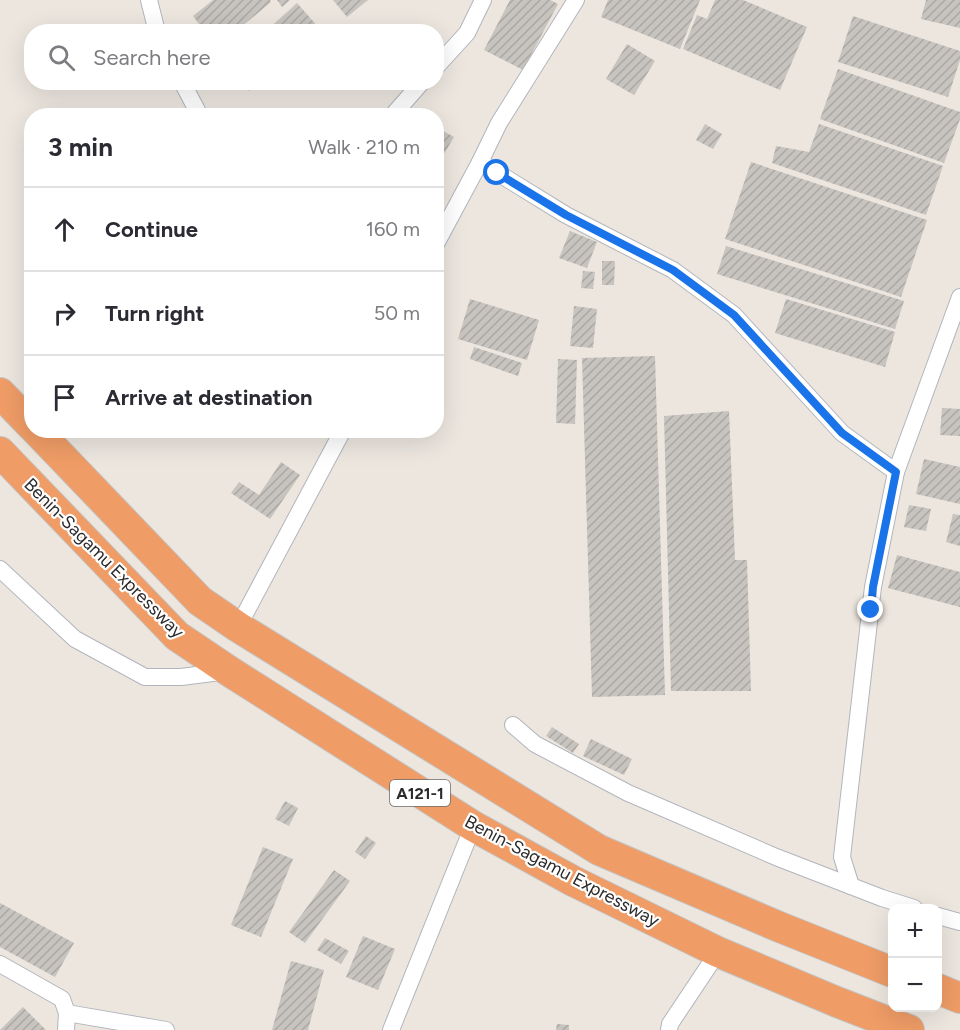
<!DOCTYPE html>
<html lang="en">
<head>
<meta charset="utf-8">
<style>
  body { margin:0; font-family:Figtree,sans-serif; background:#f2f2f3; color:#2b2b33 }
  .controls { position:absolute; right:18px; bottom:18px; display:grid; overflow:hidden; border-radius:12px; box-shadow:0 6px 24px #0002 }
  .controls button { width:54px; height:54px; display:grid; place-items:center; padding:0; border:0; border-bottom:2px solid #e1e1e2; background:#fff; color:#2b2b33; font:30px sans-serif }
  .stop { position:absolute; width:18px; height:18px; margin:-14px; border:4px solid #1a73e8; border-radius:50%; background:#fff }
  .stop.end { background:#1a73e8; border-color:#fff; box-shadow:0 2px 6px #0008 }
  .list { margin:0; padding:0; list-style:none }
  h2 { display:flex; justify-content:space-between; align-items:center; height:78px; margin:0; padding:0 24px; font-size:26px }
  h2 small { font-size:20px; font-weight:400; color:#7c7c81 }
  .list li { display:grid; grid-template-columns:39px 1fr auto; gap:18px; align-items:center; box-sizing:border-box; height:84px; padding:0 24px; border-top:2px solid #e1e1e2 }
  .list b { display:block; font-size:22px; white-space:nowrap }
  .list em { font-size:20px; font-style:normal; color:#7c7c81 }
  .icon { flex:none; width:33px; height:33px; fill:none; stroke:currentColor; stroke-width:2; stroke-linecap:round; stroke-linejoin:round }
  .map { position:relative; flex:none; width:960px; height:1030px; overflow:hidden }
  .search { position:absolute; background:#fff; box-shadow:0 6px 24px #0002; left:24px; top:24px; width:420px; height:66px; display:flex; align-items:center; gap:15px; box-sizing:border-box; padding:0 21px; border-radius:24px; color:#7c7c81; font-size:22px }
  .panel { position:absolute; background:#fff; box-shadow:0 6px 24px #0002; left:24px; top:108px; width:420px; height:330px; border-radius:24px }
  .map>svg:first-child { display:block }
</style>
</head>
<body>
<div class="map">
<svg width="960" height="1030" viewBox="0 0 960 1030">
  <defs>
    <pattern id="building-hatch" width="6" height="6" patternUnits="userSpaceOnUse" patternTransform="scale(1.5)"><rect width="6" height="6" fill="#c7c3be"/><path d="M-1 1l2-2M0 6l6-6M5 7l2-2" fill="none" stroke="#aba8a3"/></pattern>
  </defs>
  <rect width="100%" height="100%" fill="#ece6df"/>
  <!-- building -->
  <g fill="url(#building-hatch)">
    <path d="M 213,0 L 270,0 L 271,2 L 235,32 L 205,32 L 193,16 Z"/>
    <path d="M 277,0 L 290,0 L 282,7 Z"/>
    <path d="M 333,0 L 368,0 L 347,17 Z"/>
    <path d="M 510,0 L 550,0 L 558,4 L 523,70 L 484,50 Z"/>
    <path d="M 608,0 L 700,0 L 680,49 L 601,17 Z"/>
    <path d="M 715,0 L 743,0 L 807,27 L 780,90 L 683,49 L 697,15 L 707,19 Z"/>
    <path d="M 926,0 L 960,0 L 960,28 L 921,19 Z"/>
    <path d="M 297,3 L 320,29 L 317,32 L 265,32 Z"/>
    <path d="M 853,16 L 960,51 L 960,60 L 948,97 L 838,62 Z"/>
    <path d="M 627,44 L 655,61 L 634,95 L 606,79 Z"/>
    <path d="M 838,69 L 960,112 L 960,119 L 944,163 L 820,119 Z"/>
    <path d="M 241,82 L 259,82 L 249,91 Z"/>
    <path d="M 705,124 L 722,134 L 713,149 L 696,140 Z"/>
    <path d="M 819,124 L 943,166 L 926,215 L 772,163 L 776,146 L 809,152 Z"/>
    <path d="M 436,127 L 454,137 L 436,167 Z"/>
    <path d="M 751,162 L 927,220 L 901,297 L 725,239 Z"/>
    <path d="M 570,231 L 597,242 L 587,268 L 559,258 Z"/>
    <path d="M 726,246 L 904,301 L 895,329 L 717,274 Z"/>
    <path d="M 602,261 L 615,261 L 614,285 L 602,285 Z"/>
    <path d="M 583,271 L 595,272 L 593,289 L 581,288 Z"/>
    <path d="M 470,299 L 539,320 L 527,360 L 458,339 Z"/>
    <path d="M 786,299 L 895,332 L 885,367 L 775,333 Z"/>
    <path d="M 574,306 L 597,309 L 593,348 L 570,346 Z"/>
    <path d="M 474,347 L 522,363 L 518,376 L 470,359 Z"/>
    <path d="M 655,356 L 665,695 L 592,697 L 582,358 Z"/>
    <path d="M 558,359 L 577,360 L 575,424 L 556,423 Z"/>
    <path d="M 942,408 L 960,409 L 960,436 L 940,435 Z"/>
    <path d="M 729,411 L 735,560 L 747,560 L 751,691 L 671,691 L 664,416 Z"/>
    <path d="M 924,459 L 960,467 L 960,504 L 916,494 Z"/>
    <path d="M 281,462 L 300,475 L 270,519 L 231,493 L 239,482 L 259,495 Z"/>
    <path d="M 909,505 L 931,509 L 926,531 L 904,527 Z"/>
    <path d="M 953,514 L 960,515 L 960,546 L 946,542 Z"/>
    <path d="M 897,555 L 960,572 L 960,607 L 888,588 Z"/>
    <path d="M 552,727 L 579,744 L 573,753 L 546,736 Z"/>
    <path d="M 591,739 L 632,759 L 624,775 L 583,756 Z"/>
    <path d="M 285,801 L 298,808 L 289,826 L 275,819 Z"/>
    <path d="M 366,836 L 376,843 L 365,859 L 355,852 Z"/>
    <path d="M 263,847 L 293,859 L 261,937 L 231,925 Z"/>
    <path d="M 334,870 L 350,881 L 305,943 L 289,932 Z"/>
    <path d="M 0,903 L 74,943 L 55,977 L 0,947 Z"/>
    <path d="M 363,936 L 395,949 L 378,990 L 346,977 Z"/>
    <path d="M 325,938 L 349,951 L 341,964 L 317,950 Z"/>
    <path d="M 291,961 L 324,970 L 308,1030 L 272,1030 Z"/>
    <path d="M 23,1007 L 46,1030 L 0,1030 Z"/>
    <path d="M 557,1024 L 569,1025 L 569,1030 L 556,1030 Z"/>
  </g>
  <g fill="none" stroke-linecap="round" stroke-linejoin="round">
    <defs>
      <g id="street">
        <path d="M 149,0 L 157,32"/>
        <path d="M 436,67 L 467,33 L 483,0"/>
        <path d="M 182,82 L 200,116"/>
        <path d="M 392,116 L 422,82"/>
        <path d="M 480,162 L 566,215 L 673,270 L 734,315 L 842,433 L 896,472"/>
        <path d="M 436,244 L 480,162 L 499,123 L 576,0"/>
        <path d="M 0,569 L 75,639 L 145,677 L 181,677 L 228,671"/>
        <path d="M 238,627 L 343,430"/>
        <path d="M 513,725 L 535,744 L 628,793 L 776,857 L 851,886"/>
        <path d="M 914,908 L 882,898 L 851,886 L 842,857 L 873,587 L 896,472 L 960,297"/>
        <path d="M 938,916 L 960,922"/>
        <path d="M 0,964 L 62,999 L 67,1013 L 66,1030"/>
        <path d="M 67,1013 L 166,1030"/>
        <path d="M 391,1030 L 473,826"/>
        <path d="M 669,1030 L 670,1024 L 718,952"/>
      </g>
      <g id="highway">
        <path d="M 0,393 L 32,426"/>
        <path d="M 36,430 L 200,601 L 238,627 L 599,850 L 777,926 L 892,972"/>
        <path d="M 0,452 L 177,636 L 229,671 L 473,826 L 573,881 L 718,952 L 837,1002 L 909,1030"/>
        <path d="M 938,989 L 960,998"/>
      </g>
    </defs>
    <!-- street casing -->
    <use href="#street" stroke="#b2b5bd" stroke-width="18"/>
    <!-- highway casing -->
    <use href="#highway" stroke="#c4c4c4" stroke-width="32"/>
    <!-- street -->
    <use href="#street" stroke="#fff" stroke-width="16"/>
    <!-- highway -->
    <use href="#highway" stroke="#ef9c66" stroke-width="30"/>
  </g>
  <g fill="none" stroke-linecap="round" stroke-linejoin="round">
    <!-- route -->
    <path stroke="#1a73e8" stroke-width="8" d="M 497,173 L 566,215 L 673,270 L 734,315 L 842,433 L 896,472 L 873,587 L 871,610"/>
  </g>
  <g text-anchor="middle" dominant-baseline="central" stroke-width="4.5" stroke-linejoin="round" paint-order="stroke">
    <!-- shield labels -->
    <rect fill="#fff" stroke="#6b6b6b" stroke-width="1.5" x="390" y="780" width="60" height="26" rx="4.5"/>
    <g font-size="16" font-weight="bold" fill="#2b2b2b">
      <text x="420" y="793">A121-1</text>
    </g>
    <!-- street labels -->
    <g font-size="18" fill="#2b2b2b" stroke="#fff">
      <text transform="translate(104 558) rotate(45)">Benin-Sagamu Expressway</text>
      <text transform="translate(562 871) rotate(28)">Benin-Sagamu Expressway</text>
    </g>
  </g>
</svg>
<div class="controls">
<button>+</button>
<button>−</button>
</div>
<div class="stop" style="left:497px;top:173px"></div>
<div class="stop end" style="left:871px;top:610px"></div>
<div class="search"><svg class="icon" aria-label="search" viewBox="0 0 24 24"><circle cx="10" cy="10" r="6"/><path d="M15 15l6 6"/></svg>Search here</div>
<section class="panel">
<h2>3 min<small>Walk · 210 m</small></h2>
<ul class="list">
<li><svg class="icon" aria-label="ahead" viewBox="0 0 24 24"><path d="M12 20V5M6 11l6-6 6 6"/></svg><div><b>Continue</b></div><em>160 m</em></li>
<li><svg class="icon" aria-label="right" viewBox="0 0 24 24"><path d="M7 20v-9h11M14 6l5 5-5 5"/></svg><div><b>Turn right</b></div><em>50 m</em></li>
<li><svg class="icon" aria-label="arrive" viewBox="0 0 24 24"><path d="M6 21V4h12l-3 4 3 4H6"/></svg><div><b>Arrive at destination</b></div></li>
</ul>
</section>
</div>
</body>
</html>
